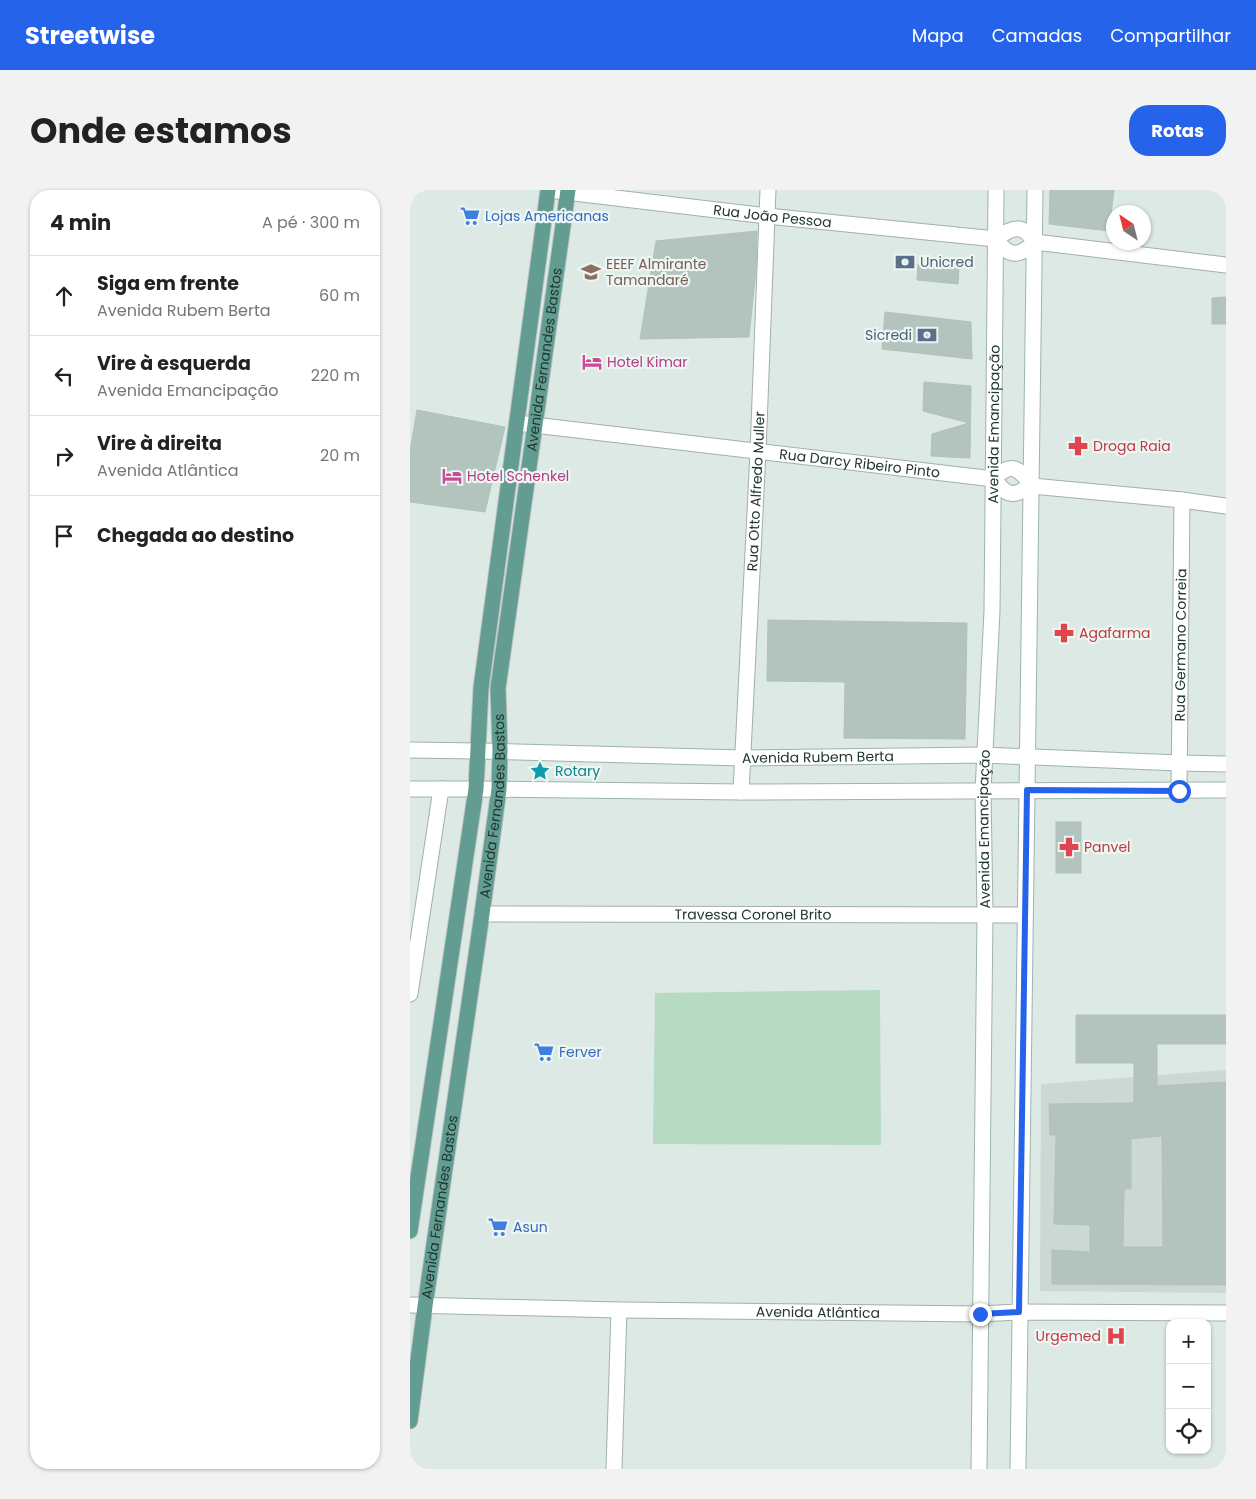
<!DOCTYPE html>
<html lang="pt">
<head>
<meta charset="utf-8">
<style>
  body { margin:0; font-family:Poppins,sans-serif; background:#f2f2f2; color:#222 }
  .controls { position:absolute; right:15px; bottom:15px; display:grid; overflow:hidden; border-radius:10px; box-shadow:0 1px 4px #0004 }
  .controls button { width:45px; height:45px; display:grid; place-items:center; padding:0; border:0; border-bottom:1px solid #e0e0e0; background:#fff; color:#222; font:25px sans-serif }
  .compass { position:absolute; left:696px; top:15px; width:45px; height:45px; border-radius:50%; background:#fff; box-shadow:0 1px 4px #0004; rotate:325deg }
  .stop { position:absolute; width:15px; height:15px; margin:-11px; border:4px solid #2563eb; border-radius:50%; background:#fff }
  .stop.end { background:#2563eb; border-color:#fff; box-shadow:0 1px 5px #0008 }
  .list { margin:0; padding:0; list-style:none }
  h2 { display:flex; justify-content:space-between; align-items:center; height:65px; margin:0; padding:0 20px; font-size:21px }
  h2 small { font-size:16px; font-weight:400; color:#767676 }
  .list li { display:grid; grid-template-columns:32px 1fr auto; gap:15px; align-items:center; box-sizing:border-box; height:80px; padding:0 20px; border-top:1px solid #e0e0e0 }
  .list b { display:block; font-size:19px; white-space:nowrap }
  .list p { margin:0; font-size:16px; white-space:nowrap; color:#767676 }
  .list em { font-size:16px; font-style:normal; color:#767676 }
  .icon { flex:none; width:28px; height:28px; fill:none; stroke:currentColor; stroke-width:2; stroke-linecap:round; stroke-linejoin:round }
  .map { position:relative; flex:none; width:816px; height:1279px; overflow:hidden; border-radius:20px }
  header { display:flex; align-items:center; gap:30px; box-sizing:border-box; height:70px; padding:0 25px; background:#2563eb; color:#fff }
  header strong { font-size:24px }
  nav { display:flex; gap:28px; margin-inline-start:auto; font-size:18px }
  .intro { display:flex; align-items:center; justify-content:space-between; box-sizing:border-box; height:120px; padding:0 30px }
  h1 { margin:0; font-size:35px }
  .button { padding:12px 22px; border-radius:20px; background:#2563eb; color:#fff; font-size:18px; font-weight:700 }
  main { display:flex; gap:30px; padding:0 30px }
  aside { flex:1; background:#fff; border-radius:20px; box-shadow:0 1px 4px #0004 }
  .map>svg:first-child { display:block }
</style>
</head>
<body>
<header>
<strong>Streetwise</strong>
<nav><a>Mapa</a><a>Camadas</a><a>Compartilhar</a></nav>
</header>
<div class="intro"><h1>Onde estamos</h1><a class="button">Rotas</a></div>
<main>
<aside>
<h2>4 min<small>A pé · 300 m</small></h2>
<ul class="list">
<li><svg class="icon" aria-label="ahead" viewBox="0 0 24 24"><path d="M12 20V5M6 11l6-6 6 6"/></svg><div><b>Siga em frente</b><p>Avenida Rubem Berta</p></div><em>60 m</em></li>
<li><svg class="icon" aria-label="left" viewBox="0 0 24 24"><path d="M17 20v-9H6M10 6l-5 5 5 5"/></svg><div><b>Vire à esquerda</b><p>Avenida Emancipação</p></div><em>220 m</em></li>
<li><svg class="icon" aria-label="right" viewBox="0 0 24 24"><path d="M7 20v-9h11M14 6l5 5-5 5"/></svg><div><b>Vire à direita</b><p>Avenida Atlântica</p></div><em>20 m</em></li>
<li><svg class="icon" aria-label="arrive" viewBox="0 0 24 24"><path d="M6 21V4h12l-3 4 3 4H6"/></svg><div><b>Chegada ao destino</b></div></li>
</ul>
</aside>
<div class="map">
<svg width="816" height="1279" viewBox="0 0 816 1279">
  <rect width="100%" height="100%" fill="#dde9e4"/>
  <!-- built -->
  <path fill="#ccd8d3" d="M 816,880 L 816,1103 L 630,1101 L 631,894 Z"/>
  <!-- green -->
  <path fill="#b6dac2" d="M 470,800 L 471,955 L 243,954 L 245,803 Z"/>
  <!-- building -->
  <g fill="#b3c3bd" stroke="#b0c2bc" fill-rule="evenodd">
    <path d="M 640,0 L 704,0 L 699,41 L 639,34 Z"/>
    <path d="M 347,41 L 346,80 L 339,147 L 230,149 L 246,51 Z"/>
    <path d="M 508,74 L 549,78 L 548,94 L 507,90 Z"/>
    <path d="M 816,107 L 816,134 L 802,134 L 802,108 Z"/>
    <path d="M 475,122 L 561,132 L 562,169 L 472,159 Z"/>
    <path d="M 514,192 L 561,196 L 560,268 L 521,266 L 522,244 L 559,233 L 513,221 Z"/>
    <path d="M 7,220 L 95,237 L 75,322 L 0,312 L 0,261 Z"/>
    <path d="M 358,430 L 557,433 L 555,549 L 434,548 L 435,492 L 357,491 Z"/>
    <rect x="646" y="632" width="25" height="51"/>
    <path d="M 666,825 L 816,825 L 816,854 L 747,854 L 747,896 L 816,892 L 816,1095 L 642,1094 L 642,1060 L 680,1062 L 680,1035 L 644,1034 L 646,945 L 640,945 L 639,914 L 724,913 L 724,873 L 666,873 ZM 752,946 L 753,1057 L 713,1057 L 714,999 L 721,999 L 721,949 Z"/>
  </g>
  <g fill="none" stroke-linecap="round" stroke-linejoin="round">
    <defs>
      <g id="minor">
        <path d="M 625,52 L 816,75"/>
        <path id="s1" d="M 107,233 L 584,289 C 598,308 603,306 622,296 L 772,310 L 816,316"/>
        <path d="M 584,289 C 601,271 609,278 622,296"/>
        <path id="s2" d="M 769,601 L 772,310"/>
        <path id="s3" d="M 331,602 L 348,262 L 358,0"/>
        <path id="s4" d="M 72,724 L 615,725"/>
        <path d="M 0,804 L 31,599"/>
      </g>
      <g id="tertiary">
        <path id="s5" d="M 139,0 L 357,26 L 586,49 C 602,37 612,33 625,52 C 609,67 599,68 586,49"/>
        <path d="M 0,560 L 68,561"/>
        <path d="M 0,599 L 66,599"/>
        <path id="s6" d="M 0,1115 L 209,1120 L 570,1124 L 609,1122 L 816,1123"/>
        <path d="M 204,1279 L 209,1120"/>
      </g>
      <g id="secondary">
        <path id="s7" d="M 68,561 L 333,568 L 574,565 L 769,573 L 816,574"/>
        <path d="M 66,599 L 331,602 L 816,600"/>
        <path id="s8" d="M 569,1279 L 575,724 L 573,601 L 582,421 L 586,0"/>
        <path d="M 608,1279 L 625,0"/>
      </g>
      <g id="primary">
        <path d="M 0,1041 L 66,599 L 71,498 L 138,0"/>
        <path id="s9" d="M 0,1231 L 15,1116 L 72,724 L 89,599 L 90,561 L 88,498 L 158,0"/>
      </g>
    </defs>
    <!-- minor casing -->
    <use href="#minor" stroke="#a1b0ab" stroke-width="17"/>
    <!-- tertiary casing -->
    <use href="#tertiary" stroke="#a1b0ab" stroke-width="17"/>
    <!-- secondary casing -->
    <use href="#secondary" stroke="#9db4ad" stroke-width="17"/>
    <!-- primary casing -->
    <use href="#primary" stroke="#bcc3c2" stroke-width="17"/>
    <!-- minor -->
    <use href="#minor" stroke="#fff" stroke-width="15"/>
    <!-- tertiary -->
    <use href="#tertiary" stroke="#fff" stroke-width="15"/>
    <!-- secondary -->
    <use href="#secondary" stroke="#fff" stroke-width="15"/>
    <!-- primary -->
    <use href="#primary" stroke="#639d92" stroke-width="15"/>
  </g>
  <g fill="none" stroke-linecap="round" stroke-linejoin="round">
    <!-- route -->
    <path stroke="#2563eb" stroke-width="6" d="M 570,1124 L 609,1122 L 617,600 L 769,601"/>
  </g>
  <!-- icons -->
  <defs>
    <symbol id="supermarket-bare" viewBox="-9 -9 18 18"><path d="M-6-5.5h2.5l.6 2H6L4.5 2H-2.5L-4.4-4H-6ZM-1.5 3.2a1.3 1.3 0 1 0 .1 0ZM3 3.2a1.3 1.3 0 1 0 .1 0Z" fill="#3f7fe0" stroke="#edf6f2" stroke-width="2.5" paint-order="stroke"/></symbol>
    <symbol id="bank-bare" viewBox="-9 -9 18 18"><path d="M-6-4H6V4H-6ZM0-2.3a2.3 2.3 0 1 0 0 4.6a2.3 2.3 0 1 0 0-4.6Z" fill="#5c6f8a" stroke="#edf6f2" stroke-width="2.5" paint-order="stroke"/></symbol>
    <symbol id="school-bare" viewBox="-9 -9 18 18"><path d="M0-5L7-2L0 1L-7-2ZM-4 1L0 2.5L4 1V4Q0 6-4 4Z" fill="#8d6e63" stroke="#edf6f2" stroke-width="2.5" paint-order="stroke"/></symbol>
    <symbol id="hotel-bare" viewBox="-9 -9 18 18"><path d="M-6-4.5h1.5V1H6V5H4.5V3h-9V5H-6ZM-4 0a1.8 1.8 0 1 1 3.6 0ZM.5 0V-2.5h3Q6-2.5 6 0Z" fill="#d1479c" stroke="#edf6f2" stroke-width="2.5" paint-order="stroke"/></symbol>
    <symbol id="pharmacy-bare" viewBox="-9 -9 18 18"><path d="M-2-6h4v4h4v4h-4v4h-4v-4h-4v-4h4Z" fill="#e0444e" stroke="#edf6f2" stroke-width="2.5" paint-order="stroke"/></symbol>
    <symbol id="sight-bare" viewBox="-9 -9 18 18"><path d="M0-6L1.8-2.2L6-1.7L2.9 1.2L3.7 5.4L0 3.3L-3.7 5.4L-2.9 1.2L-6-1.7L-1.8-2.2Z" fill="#0f9aa8" stroke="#edf6f2" stroke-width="2.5" paint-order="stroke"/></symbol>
    <symbol id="hospital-bare" viewBox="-9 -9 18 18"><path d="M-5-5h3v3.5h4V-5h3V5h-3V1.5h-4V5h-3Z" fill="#e0444e" stroke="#edf6f2" stroke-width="2.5" paint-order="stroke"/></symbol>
  </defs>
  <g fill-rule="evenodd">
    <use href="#supermarket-bare" x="46" y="12" width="28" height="28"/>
    <use href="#bank-bare" x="481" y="58" width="28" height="28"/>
    <use href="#school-bare" x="167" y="68" width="28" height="28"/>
    <use href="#bank-bare" x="503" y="131" width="28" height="28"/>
    <use href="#hotel-bare" x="168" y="158" width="28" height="28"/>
    <use href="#pharmacy-bare" x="654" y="242" width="28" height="28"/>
    <use href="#hotel-bare" x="28" y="272" width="28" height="28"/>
    <use href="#pharmacy-bare" x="640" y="429" width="28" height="28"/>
    <use href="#sight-bare" x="116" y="567" width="28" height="28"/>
    <use href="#pharmacy-bare" x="645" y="643" width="28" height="28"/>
    <use href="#supermarket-bare" x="120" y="848" width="28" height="28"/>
    <use href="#supermarket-bare" x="74" y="1023" width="28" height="28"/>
    <use href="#hospital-bare" x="692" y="1132" width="28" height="28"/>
  </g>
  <g text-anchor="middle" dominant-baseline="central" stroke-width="4.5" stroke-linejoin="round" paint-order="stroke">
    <!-- shop labels -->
    <g font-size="14" fill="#366cbe" stroke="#edf6f2" text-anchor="start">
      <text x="75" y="26">Lojas Americanas</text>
      <text x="149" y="862">Ferver</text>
      <text x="103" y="1037">Asun</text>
    </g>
    <!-- street labels -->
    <g font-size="14" fill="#203732" stroke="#edf6f2">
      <text stroke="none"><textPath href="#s5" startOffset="225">Rua João Pessoa</textPath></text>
      <text stroke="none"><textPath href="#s9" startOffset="1071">Avenida Fernandes Bastos</textPath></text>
      <text stroke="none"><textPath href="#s8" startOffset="1045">Avenida Emancipação</textPath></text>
      <text stroke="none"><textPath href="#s1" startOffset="345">Rua Darcy Ribeiro Pinto</textPath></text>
      <text stroke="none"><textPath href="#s3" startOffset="301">Rua Otto Alfredo Muller</textPath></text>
      <text stroke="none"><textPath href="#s2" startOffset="146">Rua Germano Correia</textPath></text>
      <text stroke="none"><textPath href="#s7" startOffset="340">Avenida Rubem Berta</textPath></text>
      <text stroke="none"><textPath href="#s9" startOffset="621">Avenida Fernandes Bastos</textPath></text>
      <text stroke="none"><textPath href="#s8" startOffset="640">Avenida Emancipação</textPath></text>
      <text stroke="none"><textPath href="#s4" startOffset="271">Travessa Coronel Brito</textPath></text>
      <text stroke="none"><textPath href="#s9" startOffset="216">Avenida Fernandes Bastos</textPath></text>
      <text stroke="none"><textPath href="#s6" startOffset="408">Avenida Atlântica</textPath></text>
    </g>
    <!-- service labels -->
    <g font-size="14" fill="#4e5e75" stroke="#edf6f2" text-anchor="start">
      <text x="510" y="72">Unicred</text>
      <text x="502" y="145" text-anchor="end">Sicredi</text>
    </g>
    <!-- education labels -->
    <g font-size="14" fill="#785e54" stroke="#edf6f2" text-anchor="start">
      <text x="196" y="74">EEEF Almirante<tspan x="196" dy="16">Tamandaré</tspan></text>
    </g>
    <!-- hotel labels -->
    <g font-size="14" fill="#b23c85" stroke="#edf6f2" text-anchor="start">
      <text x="197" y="172">Hotel Kimar</text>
      <text x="57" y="286">Hotel Schenkel</text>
    </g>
    <!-- health labels -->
    <g font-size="14" fill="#be3a42" stroke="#edf6f2" text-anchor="start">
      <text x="683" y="256">Droga Raia</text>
      <text x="669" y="443">Agafarma</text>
      <text x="674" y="657">Panvel</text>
      <text x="691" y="1146" text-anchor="end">Urgemed</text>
    </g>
    <!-- culture labels -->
    <g font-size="14" fill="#0d838f" stroke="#edf6f2" text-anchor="start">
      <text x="145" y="581">Rotary</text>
    </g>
  </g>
</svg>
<div class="controls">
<button>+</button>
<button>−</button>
<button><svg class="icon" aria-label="locate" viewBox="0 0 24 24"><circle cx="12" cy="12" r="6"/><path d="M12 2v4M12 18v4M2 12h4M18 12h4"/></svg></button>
</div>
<svg class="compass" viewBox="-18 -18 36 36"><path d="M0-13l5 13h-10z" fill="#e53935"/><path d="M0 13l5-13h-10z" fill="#767676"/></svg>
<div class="stop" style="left:769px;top:601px"></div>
<div class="stop end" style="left:570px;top:1124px"></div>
</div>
</main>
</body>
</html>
